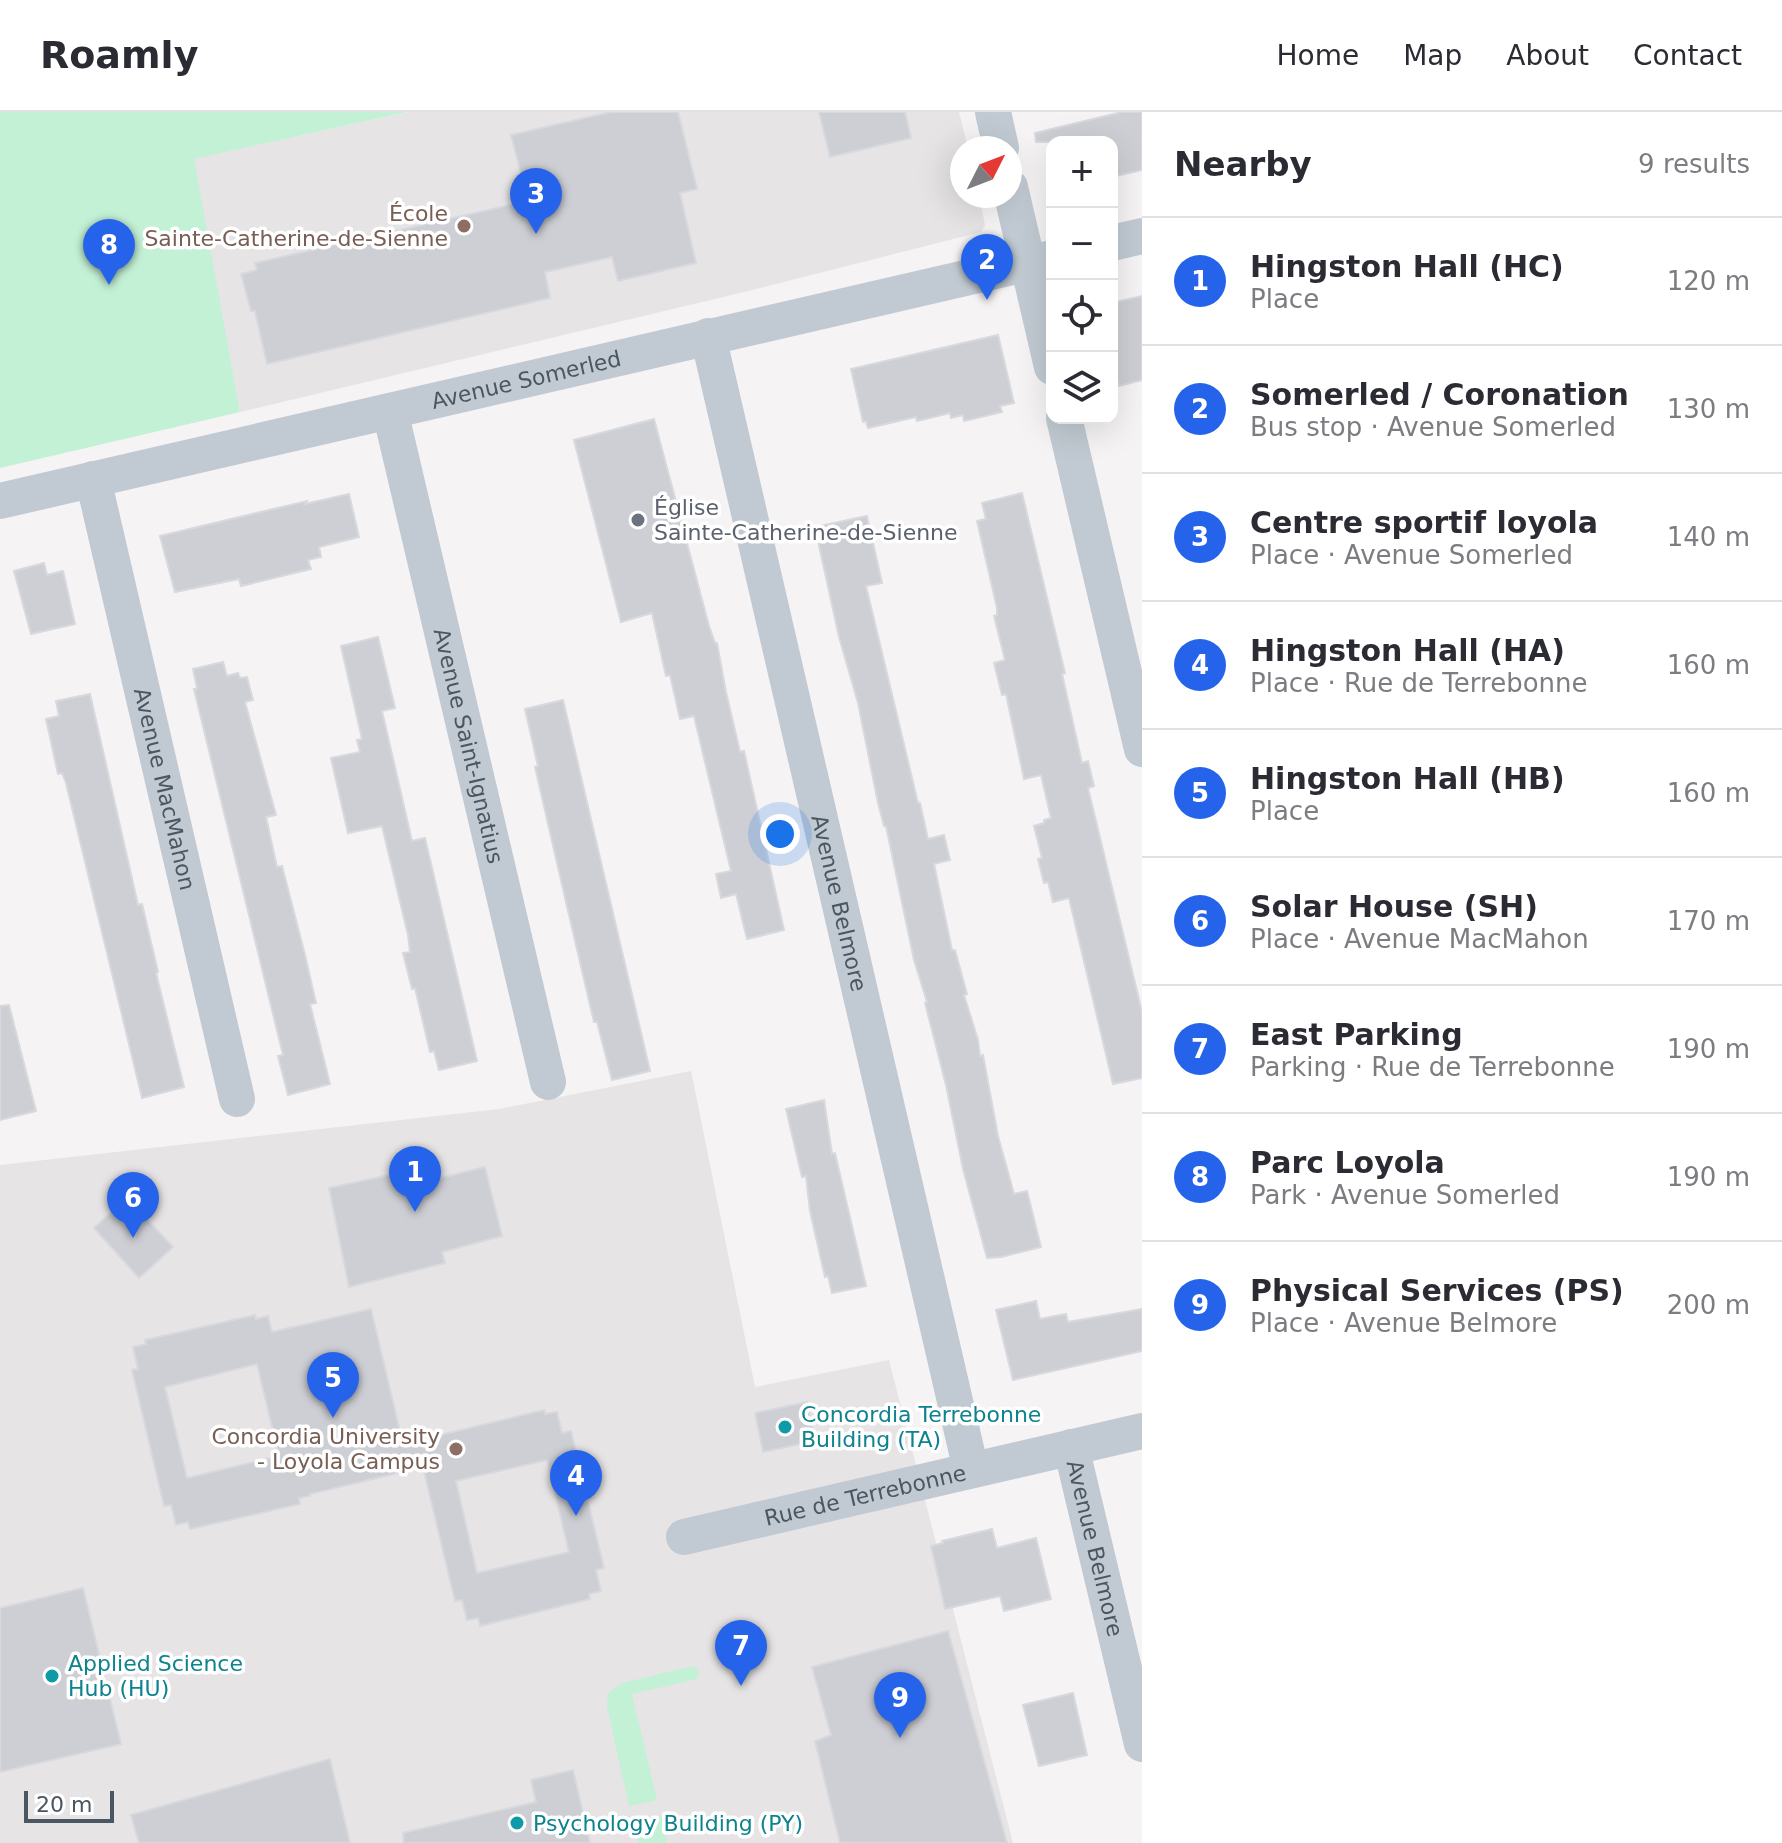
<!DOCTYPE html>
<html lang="en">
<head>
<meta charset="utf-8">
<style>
  body { margin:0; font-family:"DejaVu Sans",sans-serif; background:#f2f2f3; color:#2b2b33 }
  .controls { position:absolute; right:24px; top:24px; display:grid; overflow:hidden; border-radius:16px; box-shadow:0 8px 32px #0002 }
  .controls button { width:72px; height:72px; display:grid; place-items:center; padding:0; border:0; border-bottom:2px solid #e1e1e2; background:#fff; color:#2b2b33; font:40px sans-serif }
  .compass { position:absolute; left:950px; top:24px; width:72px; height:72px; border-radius:50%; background:#fff; box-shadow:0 8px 32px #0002; rotate:48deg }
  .scale { position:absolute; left:24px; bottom:20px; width:90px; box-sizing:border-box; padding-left:8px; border:4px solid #4a5661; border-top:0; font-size:22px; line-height:28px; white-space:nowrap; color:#4a5661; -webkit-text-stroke:6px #fff; paint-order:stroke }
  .you { position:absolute; left:780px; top:722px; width:28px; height:28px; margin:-20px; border:6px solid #fff; border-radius:50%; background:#1a73e8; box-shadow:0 0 0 12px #1a73e833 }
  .badge { display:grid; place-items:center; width:52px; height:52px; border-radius:50%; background:#2563eb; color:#fff; font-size:26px; font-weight:700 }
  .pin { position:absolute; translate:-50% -66px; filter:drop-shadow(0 2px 4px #0008) }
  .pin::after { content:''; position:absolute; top:42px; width:28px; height:24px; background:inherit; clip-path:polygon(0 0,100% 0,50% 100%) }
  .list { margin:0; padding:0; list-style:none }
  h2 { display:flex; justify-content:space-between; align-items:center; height:104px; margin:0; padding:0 32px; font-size:34px }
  h2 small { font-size:26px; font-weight:400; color:#7c7c81 }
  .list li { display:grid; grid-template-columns:52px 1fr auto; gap:24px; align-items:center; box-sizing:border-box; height:128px; padding:0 32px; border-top:2px solid #e1e1e2 }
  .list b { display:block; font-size:30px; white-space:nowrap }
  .list p { margin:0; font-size:26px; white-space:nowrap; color:#7c7c81 }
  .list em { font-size:26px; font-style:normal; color:#7c7c81 }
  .icon { flex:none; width:44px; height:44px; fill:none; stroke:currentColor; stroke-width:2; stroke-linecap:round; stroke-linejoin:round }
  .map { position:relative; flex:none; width:1142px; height:1731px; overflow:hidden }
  header { display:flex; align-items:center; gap:48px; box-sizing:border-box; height:112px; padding:0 40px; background:#fff; border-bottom:2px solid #e1e1e2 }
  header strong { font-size:38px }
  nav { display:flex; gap:44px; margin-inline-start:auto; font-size:28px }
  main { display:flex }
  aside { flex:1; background:#fff }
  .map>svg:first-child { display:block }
</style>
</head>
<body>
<header>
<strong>Roamly</strong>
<nav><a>Home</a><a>Map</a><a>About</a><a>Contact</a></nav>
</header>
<main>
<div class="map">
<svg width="1142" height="1731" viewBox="0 0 1142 1731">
  <rect width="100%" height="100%" fill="#f5f3f3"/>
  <!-- education -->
  <g fill="#e6e4e5">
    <path d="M 408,0 L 959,0 L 968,36 L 962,36 L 962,84 L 979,84 L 985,113 L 981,120 L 740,181 L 240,300 L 192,47 Z"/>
    <path d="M 691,959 L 755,1275 L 889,1248 L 1013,1731 L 0,1731 L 0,1053 L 499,997 Z"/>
  </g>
  <!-- green -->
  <g fill="#c3f1d5">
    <path d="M 0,0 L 407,0 L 194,47 L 240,300 L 0,356 Z"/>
    <path d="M 693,1554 L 699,1558 L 697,1567 L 632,1582 L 657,1688 L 629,1694 L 607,1595 L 608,1581 L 622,1571 Z"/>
    <path d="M 662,1705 L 667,1731 L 638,1731 L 633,1711 Z"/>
  </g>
  <!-- building -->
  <g fill="#cdcfd5" stroke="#d7d9de" stroke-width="2" fill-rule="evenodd">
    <path d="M 611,0 L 678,0 L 697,77 L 680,81 L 696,151 L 618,169 L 612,145 L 545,160 L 550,186 L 267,252 L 255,199 L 251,199 L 241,162 L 257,158 L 255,151 L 528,89 L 511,23 Z"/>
    <path d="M 819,0 L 905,0 L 911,26 L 830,45 Z"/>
    <path d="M 1122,0 L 1142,0 L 1142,58 L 1112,65 L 1112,30 L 1036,30 L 1035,21 Z"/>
    <path d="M 1142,184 L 1142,268 L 1119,274 L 1116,264 L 1112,265 L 1112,191 Z"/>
    <path d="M 998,223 L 1014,291 L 1000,294 L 1002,300 L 964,309 L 963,303 L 951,306 L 950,301 L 917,309 L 916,305 L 868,316 L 866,309 L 863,310 L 851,257 Z"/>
    <path d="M 654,307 L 709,514 L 715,531 L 717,531 L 726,580 L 740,640 L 744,639 L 784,818 L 747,827 L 736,782 L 721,786 L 716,762 L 731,759 L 694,604 L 680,607 L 670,563 L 666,564 L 652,501 L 621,510 L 574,328 Z"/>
    <path d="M 1022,381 L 1065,561 L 1062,562 L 1082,651 L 1088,649 L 1094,674 L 1088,676 L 1142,900 L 1142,966 L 1113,972 L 1069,786 L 1053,790 L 1048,770 L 1044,771 L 1038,747 L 1042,746 L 1034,714 L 1044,711 L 1044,708 L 1051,706 L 1041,663 L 1024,667 L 1006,582 L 1002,583 L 994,551 L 1005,548 L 994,504 L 997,503 L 997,496 L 977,409 L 986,407 L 982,391 Z"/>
    <path d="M 349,382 L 359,425 L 319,435 L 321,445 L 308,448 L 311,457 L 241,474 L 239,467 L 175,480 L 160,424 L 307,389 L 305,392 Z"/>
    <path d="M 867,404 L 882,471 L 866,474 L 918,691 L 920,691 L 928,727 L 944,723 L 950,748 L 934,752 L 952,838 L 955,838 L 967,882 L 964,883 L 978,928 L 980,944 L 983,943 L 998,1024 L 1014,1082 L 1027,1079 L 1041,1135 L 1001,1145 L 987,1146 L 963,1057 L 946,973 L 925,891 L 927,890 L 914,848 L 886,714 L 884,714 L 878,691 L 858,591 L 839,525 L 815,415 Z"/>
    <path d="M 44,451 L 47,463 L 63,459 L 75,512 L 31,522 L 14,459 Z"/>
    <path d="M 378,525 L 395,596 L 382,599 L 412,729 L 425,726 L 477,949 L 439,958 L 434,939 L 430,940 L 415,876 L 412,877 L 403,841 L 410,840 L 408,823 L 382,714 L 348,721 L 331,646 L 360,640 L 357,628 L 362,627 L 341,534 Z"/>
    <path d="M 223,550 L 227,564 L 238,561 L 240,566 L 247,565 L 253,588 L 245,590 L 276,703 L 266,705 L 277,755 L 282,754 L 305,843 L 316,891 L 310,892 L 330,972 L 288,983 L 278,944 L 283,943 L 194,577 L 197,577 L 196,571 L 193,557 Z"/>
    <path d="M 90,582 L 138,793 L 142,792 L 158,860 L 156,861 L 184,975 L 142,986 L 66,671 L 62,661 L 58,662 L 46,607 L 59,604 L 56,589 Z"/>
    <path d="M 563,588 L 650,959 L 612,968 L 597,910 L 594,910 L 569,803 L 535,655 L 538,654 L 525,597 Z"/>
    <path d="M 9,893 L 36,999 L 0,1008 L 0,894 Z"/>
    <path d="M 824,988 L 832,1042 L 835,1041 L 866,1174 L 832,1181 L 828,1164 L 825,1165 L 810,1099 L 806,1064 L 802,1065 L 786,997 Z"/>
    <path d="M 485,1055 L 502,1124 L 442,1140 L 445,1151 L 349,1175 L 329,1076 L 421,1056 L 424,1070 Z"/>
    <path d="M 127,1086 L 173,1135 L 139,1166 L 94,1116 Z"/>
    <path d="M 1036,1189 L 1040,1207 L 1066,1202 L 1068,1210 L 1142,1197 L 1142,1239 L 1013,1268 L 996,1198 Z"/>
    <path d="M 371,1197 L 403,1332 L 544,1298 L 545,1302 L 557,1300 L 562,1321 L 571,1319 L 604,1456 L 596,1458 L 601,1479 L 589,1482 L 590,1487 L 480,1514 L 478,1506 L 467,1508 L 462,1488 L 455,1489 L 423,1355 L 310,1382 L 310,1384 L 299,1386 L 300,1392 L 190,1417 L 188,1410 L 176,1413 L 171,1393 L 164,1394 L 132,1258 L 138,1257 L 133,1235 L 146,1232 L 145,1228 L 255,1203 L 256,1207 L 268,1204 L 272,1220 ZM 257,1252 L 279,1344 L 187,1366 L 165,1275 ZM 547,1348 L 569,1440 L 477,1461 L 456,1369 Z"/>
    <path d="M 807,1290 L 815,1329 L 763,1340 L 755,1301 Z"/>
    <path d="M 992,1417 L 997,1436 L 1036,1426 L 1051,1487 L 1004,1499 L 1000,1484 L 945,1497 L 931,1434 L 943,1431 L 942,1429 Z"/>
    <path d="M 83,1476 L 121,1632 L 0,1660 L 0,1496 Z"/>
    <path d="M 948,1519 L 1007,1731 L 840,1731 L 815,1629 L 831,1623 L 812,1555 Z"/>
    <path d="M 1073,1581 L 1087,1643 L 1039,1654 L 1023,1593 Z"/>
    <path d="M 330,1647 L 350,1731 L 139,1731 L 131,1703 Z"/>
    <path d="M 573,1658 L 590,1731 L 404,1731 L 403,1721 L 536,1690 L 531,1668 Z"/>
  </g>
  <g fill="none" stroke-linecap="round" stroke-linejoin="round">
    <!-- minor -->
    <g stroke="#c1cad2" stroke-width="36">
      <path d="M 993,0 L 1001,36"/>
      <path d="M 1010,75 L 1052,255"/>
      <path d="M 1112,131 L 1142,124"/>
      <path id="s1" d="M 708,224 L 971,1358"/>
      <path id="s2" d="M 390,299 L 548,970"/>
      <path d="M 1064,306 L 1142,637"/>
      <path id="s3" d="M 93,367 L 237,987"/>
      <path id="s4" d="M 0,389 L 1052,146"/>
      <path id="s5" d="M 1071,1335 L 1142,1632"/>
      <path id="s6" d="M 684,1425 L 1142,1319"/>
    </g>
  </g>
  <!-- markers -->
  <g fill="#8d6e63" stroke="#fff" stroke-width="3">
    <circle cx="464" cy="114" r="8"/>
    <circle cx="456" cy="1337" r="8"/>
  </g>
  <circle fill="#6b7280" stroke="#fff" stroke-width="3" cx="638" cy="408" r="8"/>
  <g fill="#0f9aa8" stroke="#fff" stroke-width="3">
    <circle cx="785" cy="1315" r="8"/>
    <circle cx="52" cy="1564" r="8"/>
    <circle cx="517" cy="1711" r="8"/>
  </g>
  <g text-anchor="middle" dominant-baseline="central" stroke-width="7" stroke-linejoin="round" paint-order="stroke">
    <!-- education labels -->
    <g font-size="22" fill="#785e54" stroke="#fff" text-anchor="end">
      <text x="448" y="101">École<tspan x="448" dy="25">Sainte-Catherine-de-Sienne</tspan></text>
      <text x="440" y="1324">Concordia University<tspan x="440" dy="25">- Loyola Campus</tspan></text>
    </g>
    <!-- street labels -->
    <g font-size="22" fill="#4a5661" stroke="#fff">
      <text stroke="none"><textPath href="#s4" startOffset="540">Avenue Somerled</textPath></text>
      <text stroke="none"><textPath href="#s2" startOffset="344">Avenue Saint-Ignatius</textPath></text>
      <text stroke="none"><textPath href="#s3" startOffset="318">Avenue MacMahon</textPath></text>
      <text stroke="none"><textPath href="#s1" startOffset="582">Avenue Belmore</textPath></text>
      <text stroke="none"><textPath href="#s6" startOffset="186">Rue de Terrebonne</textPath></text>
      <text stroke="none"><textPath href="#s5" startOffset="104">Avenue Belmore</textPath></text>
    </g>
    <!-- worship labels -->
    <g font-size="22" fill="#5b616d" stroke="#fff" text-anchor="start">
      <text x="654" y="395">Église<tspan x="654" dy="25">Sainte-Catherine-de-Sienne</tspan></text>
    </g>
    <!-- culture labels -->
    <g font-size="22" fill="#0d838f" stroke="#fff" text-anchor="start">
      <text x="801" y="1302">Concordia Terrebonne<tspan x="801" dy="25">Building (TA)</tspan></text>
      <text x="68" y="1551">Applied Science<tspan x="68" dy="25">Hub (HU)</tspan></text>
      <text x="533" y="1711">Psychology Building (PY)</text>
    </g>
  </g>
</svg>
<div class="controls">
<button>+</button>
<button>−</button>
<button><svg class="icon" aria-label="locate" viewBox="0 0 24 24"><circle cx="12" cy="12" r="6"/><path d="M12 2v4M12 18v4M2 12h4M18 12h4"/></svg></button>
<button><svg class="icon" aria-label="layers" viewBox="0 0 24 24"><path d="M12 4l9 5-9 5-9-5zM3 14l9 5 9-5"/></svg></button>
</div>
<svg class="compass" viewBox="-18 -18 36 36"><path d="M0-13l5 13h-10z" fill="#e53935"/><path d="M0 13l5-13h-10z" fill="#7c7c81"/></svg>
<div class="scale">20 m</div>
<div class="you"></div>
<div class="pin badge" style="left:415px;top:1100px">1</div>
<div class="pin badge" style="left:987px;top:188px">2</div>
<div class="pin badge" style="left:536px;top:122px">3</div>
<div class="pin badge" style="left:576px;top:1404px">4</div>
<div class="pin badge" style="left:333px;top:1306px">5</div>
<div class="pin badge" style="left:133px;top:1126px">6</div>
<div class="pin badge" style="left:741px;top:1574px">7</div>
<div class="pin badge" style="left:109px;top:173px">8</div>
<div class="pin badge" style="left:900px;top:1626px">9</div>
</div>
<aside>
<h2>Nearby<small>9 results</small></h2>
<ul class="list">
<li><span class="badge">1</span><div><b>Hingston Hall (HC)</b><p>Place</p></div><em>120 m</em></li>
<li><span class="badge">2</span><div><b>Somerled / Coronation</b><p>Bus stop · Avenue Somerled</p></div><em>130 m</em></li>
<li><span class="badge">3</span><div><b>Centre sportif loyola</b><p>Place · Avenue Somerled</p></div><em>140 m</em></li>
<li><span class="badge">4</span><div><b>Hingston Hall (HA)</b><p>Place · Rue de Terrebonne</p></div><em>160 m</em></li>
<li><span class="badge">5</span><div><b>Hingston Hall (HB)</b><p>Place</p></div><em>160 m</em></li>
<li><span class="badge">6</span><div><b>Solar House (SH)</b><p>Place · Avenue MacMahon</p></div><em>170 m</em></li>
<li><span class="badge">7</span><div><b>East Parking</b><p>Parking · Rue de Terrebonne</p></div><em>190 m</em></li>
<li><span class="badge">8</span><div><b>Parc Loyola</b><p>Park · Avenue Somerled</p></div><em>190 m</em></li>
<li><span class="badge">9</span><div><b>Physical Services (PS)</b><p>Place · Avenue Belmore</p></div><em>200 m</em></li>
</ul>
</aside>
</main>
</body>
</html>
